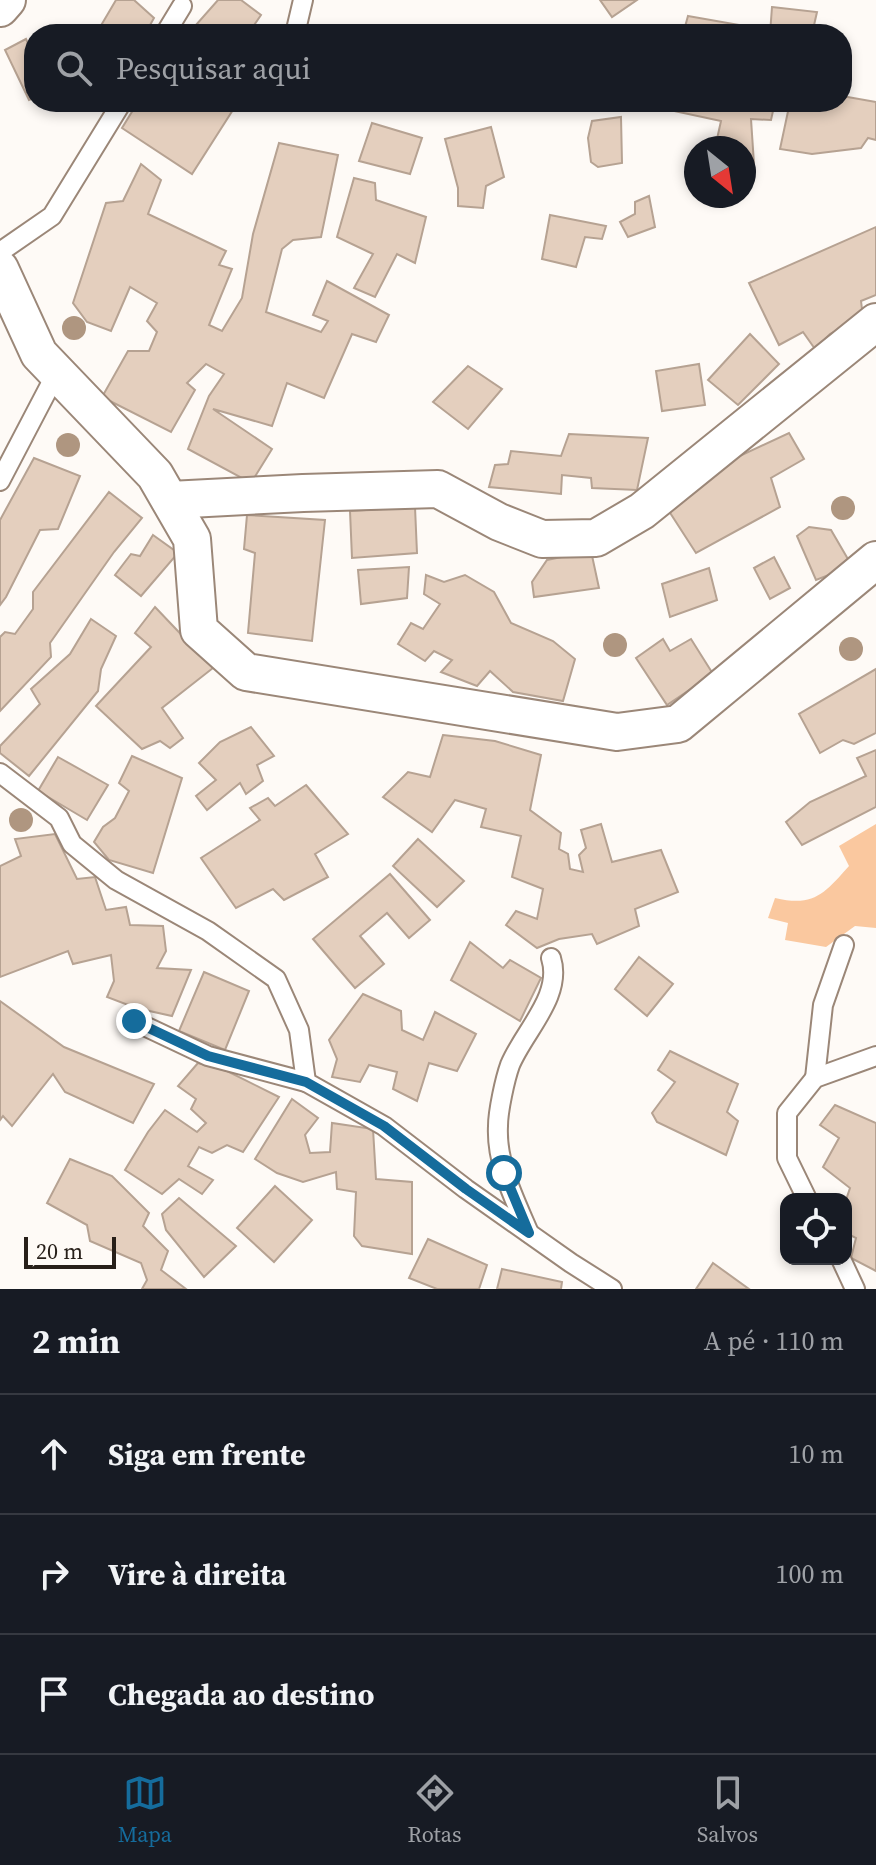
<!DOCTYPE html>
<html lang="pt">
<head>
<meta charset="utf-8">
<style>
  body { margin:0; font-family:"Source Serif 4",serif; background:#242831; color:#f1f3f6 }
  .controls { position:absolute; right:24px; bottom:24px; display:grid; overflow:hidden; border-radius:16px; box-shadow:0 4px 12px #0003 }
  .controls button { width:72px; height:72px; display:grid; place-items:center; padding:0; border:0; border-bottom:2px solid #363941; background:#171b24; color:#f1f3f6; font:40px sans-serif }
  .compass { position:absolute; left:684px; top:136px; width:72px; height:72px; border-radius:50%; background:#171b24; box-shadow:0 4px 12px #0003; rotate:150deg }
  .scale { position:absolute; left:24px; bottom:20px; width:92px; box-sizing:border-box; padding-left:8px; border:4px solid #271f19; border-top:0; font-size:22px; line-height:28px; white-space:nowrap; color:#271f19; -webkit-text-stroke:6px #fefaf6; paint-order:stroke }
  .stop { position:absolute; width:24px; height:24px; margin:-18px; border:6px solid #156c9c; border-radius:50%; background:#fff }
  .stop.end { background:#156c9c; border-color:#fff; box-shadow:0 2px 8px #0008 }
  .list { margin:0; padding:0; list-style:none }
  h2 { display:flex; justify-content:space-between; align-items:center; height:104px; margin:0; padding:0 32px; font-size:34px }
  h2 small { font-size:26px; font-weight:400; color:#9ea1a6 }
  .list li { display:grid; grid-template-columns:52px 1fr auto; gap:24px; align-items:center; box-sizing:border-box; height:120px; padding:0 32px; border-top:2px solid #363941 }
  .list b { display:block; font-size:30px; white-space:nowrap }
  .list em { font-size:26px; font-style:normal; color:#9ea1a6 }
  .icon { flex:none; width:44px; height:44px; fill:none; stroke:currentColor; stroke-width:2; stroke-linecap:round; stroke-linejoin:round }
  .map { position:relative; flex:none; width:876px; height:1289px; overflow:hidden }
  .search { position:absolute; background:#171b24; box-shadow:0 4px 12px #0003; left:24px; right:24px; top:24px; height:88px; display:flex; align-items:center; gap:20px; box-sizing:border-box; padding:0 28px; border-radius:32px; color:#9ea1a6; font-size:30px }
  .sheet { height:464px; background:#171b24 }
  nav { display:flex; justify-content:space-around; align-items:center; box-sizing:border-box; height:112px; border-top:2px solid #363941; background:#171b24; font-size:22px; color:#9ea1a6 }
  nav a { display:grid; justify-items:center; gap:4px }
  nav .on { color:#156c9c }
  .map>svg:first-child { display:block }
</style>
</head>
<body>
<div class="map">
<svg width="876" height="1289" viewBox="0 0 876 1289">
  <rect width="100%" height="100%" fill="#fefaf6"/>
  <!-- green -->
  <path fill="#fac89f" d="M 876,824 L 876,928 L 855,926 L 826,947 L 785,940 L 788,923 L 768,918 L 775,898 C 814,907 824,894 849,866 L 839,846 Z"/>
  <!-- building -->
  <g fill="#e4cfbe" stroke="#b6a292" stroke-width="2">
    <path d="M 116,0 L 134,0 L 154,18 L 145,34 L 96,34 Z"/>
    <path d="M 218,0 L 241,0 L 261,15 L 248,34 L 188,34 Z"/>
    <path d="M 600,0 L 637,0 L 612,17 Z"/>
    <path d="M 772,7 L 817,12 L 812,34 L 770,34 Z"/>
    <path d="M 688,16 L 745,26 L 743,34 L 683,34 Z"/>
    <path d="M 26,39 L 34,57 L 34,98 L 29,100 L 5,50 Z"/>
    <path d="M 842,96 L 876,102 L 876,140 L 868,138 L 861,148 L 812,154 L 780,149 L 790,102 L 842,102 Z"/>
    <path d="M 138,102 L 238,102 L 192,174 L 122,128 Z"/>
    <path d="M 668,102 L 775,102 L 771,120 L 751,119 L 754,164 L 744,168 L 744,148 L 715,148 L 721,121 L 665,109 Z"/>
    <path d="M 621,117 L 622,163 L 598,167 L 591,162 L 588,138 L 592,121 Z"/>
    <path d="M 372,123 L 422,138 L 410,174 L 359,161 Z"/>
    <path d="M 491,127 L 504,177 L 486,186 L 483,208 L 458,206 L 458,188 L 445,139 Z"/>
    <path d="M 279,143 L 338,155 L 321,237 L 293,240 L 282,249 L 266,312 L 321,332 L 328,321 L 313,315 L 327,281 L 389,315 L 376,342 L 352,334 L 324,398 L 287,383 L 272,426 L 213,409 L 272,449 L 251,483 L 188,449 L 209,396 L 224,374 L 206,364 L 187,383 L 195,390 L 171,432 L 102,397 L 128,351 L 149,351 L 157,332 L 147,321 L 157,303 L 130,287 L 111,331 L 87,322 L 73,303 L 106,203 L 123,201 L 141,164 L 161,180 L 148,214 L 226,251 L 219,265 L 232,269 L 209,325 L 222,331 L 242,298 L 253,234 Z"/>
    <path d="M 354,178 L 375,183 L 376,200 L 426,217 L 415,263 L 397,254 L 375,297 L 354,288 L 373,254 L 337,237 Z"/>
    <path d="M 649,196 L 655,227 L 628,237 L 620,222 L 635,214 L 635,202 Z"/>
    <path d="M 550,215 L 606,226 L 602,239 L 585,237 L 576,267 L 542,259 Z"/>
    <path d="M 876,227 L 876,295 L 861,301 L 863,317 L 830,334 L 815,349 L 803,332 L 779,345 L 749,283 Z"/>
    <path d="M 750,334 L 779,364 L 738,405 L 708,380 Z"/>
    <path d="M 699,364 L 705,405 L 662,411 L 656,371 Z"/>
    <path d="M 468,366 L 502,389 L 468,429 L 433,402 Z"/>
    <path d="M 789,433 L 804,459 L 771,478 L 780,507 L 696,553 L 665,505 L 731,460 Z"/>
    <path d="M 569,434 L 648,438 L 637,490 L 592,488 L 591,478 L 562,475 L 561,494 L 489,487 L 495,465 L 508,464 L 511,451 L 561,456 Z"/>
    <path d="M 34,458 L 80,476 L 58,529 L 40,530 L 6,597 L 0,605 L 0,520 Z"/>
    <path d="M 109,492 L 142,518 L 114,552 L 50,643 L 51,657 L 0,711 L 0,637 L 5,632 L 15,634 L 33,609 L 33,592 Z"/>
    <path d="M 415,507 L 417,553 L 352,558 L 350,511 Z"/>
    <path d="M 247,515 L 325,520 L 312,641 L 248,633 L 255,553 L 244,549 Z"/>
    <path d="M 809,527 L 831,530 L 852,566 L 816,580 L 797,536 Z"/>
    <path d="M 153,535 L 178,553 L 141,596 L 115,575 L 131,554 L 140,556 Z"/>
    <path d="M 591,551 L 599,588 L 534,597 L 532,582 L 547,560 Z"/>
    <path d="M 774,557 L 790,588 L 770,599 L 754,568 Z"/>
    <path d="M 409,567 L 407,598 L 361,604 L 358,570 Z"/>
    <path d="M 709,568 L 717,600 L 670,617 L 662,584 Z"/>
    <path d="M 426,575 L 444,582 L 465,575 L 494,592 L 511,623 L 553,641 L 575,659 L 563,701 L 513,692 L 490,671 L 477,686 L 441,672 L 452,660 L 434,651 L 425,661 L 398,644 L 411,623 L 423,629 L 440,604 L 424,594 Z"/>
    <path d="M 155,607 L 213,668 L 162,708 L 183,738 L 170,748 L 160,741 L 142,749 L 96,706 L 151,647 L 135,633 Z"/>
    <path d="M 91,619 L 116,636 L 101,669 L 98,691 L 29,776 L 0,753 L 0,746 L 40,704 L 31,689 L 70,654 Z"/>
    <path d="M 663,639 L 670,651 L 691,639 L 713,674 L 667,705 L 636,658 Z"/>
    <path d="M 876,669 L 876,733 L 854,744 L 843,740 L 820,753 L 799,714 Z"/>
    <path d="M 251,727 L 274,756 L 257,765 L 263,781 L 246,794 L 240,783 L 207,810 L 196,796 L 216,780 L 199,763 L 220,742 Z"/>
    <path d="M 443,735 L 495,741 L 541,755 L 530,810 L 561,833 L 559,849 L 568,854 L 570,869 L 583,872 L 579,855 L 586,848 L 581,830 L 601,824 L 612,862 L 661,850 L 678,892 L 635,909 L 639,926 L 597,944 L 592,934 L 559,939 L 537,948 L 506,925 L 516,911 L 537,919 L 543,889 L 512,877 L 521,836 L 481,827 L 486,809 L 455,800 L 432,832 L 383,797 L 408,772 L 430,777 Z"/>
    <path d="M 876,750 L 876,807 L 802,845 L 786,822 L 810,802 L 866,776 L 857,758 Z"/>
    <path d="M 132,756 L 182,778 L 153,873 L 109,860 L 94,842 L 103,827 L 115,818 L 129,791 L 119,783 Z"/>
    <path d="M 58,757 L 108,785 L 87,820 L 38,791 Z"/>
    <path d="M 306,785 L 348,834 L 315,854 L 328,877 L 284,900 L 273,889 L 236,908 L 201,858 L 260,820 L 250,808 L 268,798 L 275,806 Z"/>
    <path d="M 55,834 L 77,879 L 95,877 L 106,910 L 126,907 L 130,925 L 163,926 L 166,951 L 157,968 L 191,970 L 172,1016 L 136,1008 L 107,997 L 114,981 L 111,955 L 73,964 L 68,951 L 0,977 L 0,866 L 21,856 L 15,839 Z"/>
    <path d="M 418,839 L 464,881 L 437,907 L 393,866 Z"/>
    <path d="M 390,874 L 430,920 L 409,938 L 387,913 L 360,936 L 384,964 L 355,988 L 313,939 Z"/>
    <path d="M 470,942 L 503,968 L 510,960 L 541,978 L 520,1021 L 451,980 Z"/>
    <path d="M 639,957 L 673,984 L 647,1016 L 615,989 Z"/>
    <path d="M 204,972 L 249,991 L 225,1050 L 179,1031 Z"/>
    <path d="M 363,994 L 401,1011 L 402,1030 L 423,1040 L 435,1012 L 476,1034 L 457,1071 L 429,1063 L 417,1101 L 393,1089 L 397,1072 L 369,1065 L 360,1082 L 332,1077 L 337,1059 L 329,1040 Z"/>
    <path d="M 0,1001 L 64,1047 L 154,1084 L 133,1123 L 65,1092 L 53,1074 L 12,1126 L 3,1116 L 0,1120 Z"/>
    <path d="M 670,1051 L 738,1084 L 727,1112 L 738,1121 L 726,1155 L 657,1122 L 652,1113 L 675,1082 L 658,1070 Z"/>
    <path d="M 198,1063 L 227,1071 L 279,1097 L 243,1152 L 227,1145 L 212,1153 L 199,1147 L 188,1166 L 213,1180 L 202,1194 L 179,1179 L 162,1194 L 125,1170 L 148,1132 L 165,1110 L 197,1132 L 206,1123 L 191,1109 L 196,1099 L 178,1086 Z"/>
    <path d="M 292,1099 L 318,1118 L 305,1135 L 310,1153 L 330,1152 L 332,1123 L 373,1129 L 376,1179 L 412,1182 L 412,1254 L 362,1246 L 354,1236 L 356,1192 L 337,1189 L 336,1172 L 303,1182 L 277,1173 L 255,1159 Z"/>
    <path d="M 835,1105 L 876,1123 L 876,1271 L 851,1258 L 856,1238 L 846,1233 L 846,1200 L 850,1188 L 823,1167 L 839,1138 L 820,1125 Z"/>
    <path d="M 70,1159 L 112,1176 L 149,1213 L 143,1226 L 168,1251 L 161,1270 L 186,1289 L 142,1289 L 147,1280 L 141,1263 L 90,1241 L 87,1225 L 47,1203 Z"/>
    <path d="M 275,1186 L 312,1220 L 274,1262 L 237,1228 Z"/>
    <path d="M 179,1198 L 236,1246 L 204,1277 L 166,1230 L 162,1214 Z"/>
    <path d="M 428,1239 L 487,1265 L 479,1289 L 437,1289 L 409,1278 Z"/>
    <path d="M 713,1263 L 749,1289 L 696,1289 Z"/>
    <path d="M 502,1269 L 562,1282 L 561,1289 L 497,1289 Z"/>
  </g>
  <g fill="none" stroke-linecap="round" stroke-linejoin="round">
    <defs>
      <g id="lane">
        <path d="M 165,34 L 182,6"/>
        <path d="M 295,34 L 303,0"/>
        <path d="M 0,252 L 52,216 L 122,102"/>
        <path d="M 0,481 L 57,372"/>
        <path d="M 0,773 L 59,818 L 72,844 L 116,880 L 208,931 L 276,979 L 299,1030 L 306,1082 L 384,1126 L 466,1189 L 571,1263 L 612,1289"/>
        <path d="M 134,1021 L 208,1056 L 306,1082"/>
        <path d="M 815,1078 L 823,1005 L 844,945"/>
        <path d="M 807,1199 L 787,1158 L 787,1113 L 815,1078 L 876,1056"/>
        <path d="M 529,1233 C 515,1200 496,1164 498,1126 C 498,1111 505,1079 510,1065 C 524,1031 563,996 551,958"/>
        <path d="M 841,1259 L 855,1289"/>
      </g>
      <g id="street">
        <path d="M 0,8 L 7,0"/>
        <path d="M 0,269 L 39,354 L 155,475 L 192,539 L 199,630 L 246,672 L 617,732 L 678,724 L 876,560"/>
        <path d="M 170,500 L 303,493 L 438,489 L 499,522 L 542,539 L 596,538 L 642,511 L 876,322"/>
      </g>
    </defs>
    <!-- lane casing -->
    <use href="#lane" stroke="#9b8778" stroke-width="22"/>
    <!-- street casing -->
    <use href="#street" stroke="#9b8778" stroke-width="40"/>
    <!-- lane -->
    <use href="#lane" stroke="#fff" stroke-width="18"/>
    <!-- street -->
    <use href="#street" stroke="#fff" stroke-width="36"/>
  </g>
  <!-- trees -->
  <g fill="#af9680">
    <circle cx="74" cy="328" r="12"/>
    <circle cx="68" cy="445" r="12"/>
    <circle cx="843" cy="508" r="12"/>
    <circle cx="615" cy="645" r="12"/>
    <circle cx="851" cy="649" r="12"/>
    <circle cx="21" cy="820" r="12"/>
  </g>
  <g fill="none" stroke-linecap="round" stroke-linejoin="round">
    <!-- route -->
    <path stroke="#156c9c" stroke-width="10" d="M 134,1021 L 208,1056 L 306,1082 L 384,1126 L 466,1189 L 529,1233 L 504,1173"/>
  </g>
</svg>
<div class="controls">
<button><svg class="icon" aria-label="locate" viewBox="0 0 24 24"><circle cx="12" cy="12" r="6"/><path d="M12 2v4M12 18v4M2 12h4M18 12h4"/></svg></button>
</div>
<svg class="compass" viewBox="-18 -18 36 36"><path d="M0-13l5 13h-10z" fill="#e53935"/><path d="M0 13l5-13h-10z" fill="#9ea1a6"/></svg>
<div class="scale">20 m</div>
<div class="stop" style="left:504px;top:1173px"></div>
<div class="stop end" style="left:134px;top:1021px"></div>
<div class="search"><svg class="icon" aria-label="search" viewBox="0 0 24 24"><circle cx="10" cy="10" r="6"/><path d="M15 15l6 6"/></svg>Pesquisar aqui</div>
</div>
<section class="sheet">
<h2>2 min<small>A pé · 110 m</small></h2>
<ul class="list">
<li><svg class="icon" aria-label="ahead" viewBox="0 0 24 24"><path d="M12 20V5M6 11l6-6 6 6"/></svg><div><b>Siga em frente</b></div><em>10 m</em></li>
<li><svg class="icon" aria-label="right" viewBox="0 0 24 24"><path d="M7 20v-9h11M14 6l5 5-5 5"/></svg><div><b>Vire à direita</b></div><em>100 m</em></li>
<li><svg class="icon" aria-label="arrive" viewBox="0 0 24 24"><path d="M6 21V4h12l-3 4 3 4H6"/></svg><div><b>Chegada ao destino</b></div></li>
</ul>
</section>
<nav>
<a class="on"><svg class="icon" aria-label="map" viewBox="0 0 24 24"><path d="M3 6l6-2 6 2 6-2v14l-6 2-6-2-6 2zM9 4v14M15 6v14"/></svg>Mapa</a>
<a><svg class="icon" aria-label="directions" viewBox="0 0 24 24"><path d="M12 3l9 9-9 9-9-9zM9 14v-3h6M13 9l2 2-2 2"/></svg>Rotas</a>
<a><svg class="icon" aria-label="saved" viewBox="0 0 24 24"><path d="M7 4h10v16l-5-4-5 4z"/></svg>Salvos</a>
</nav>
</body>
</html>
